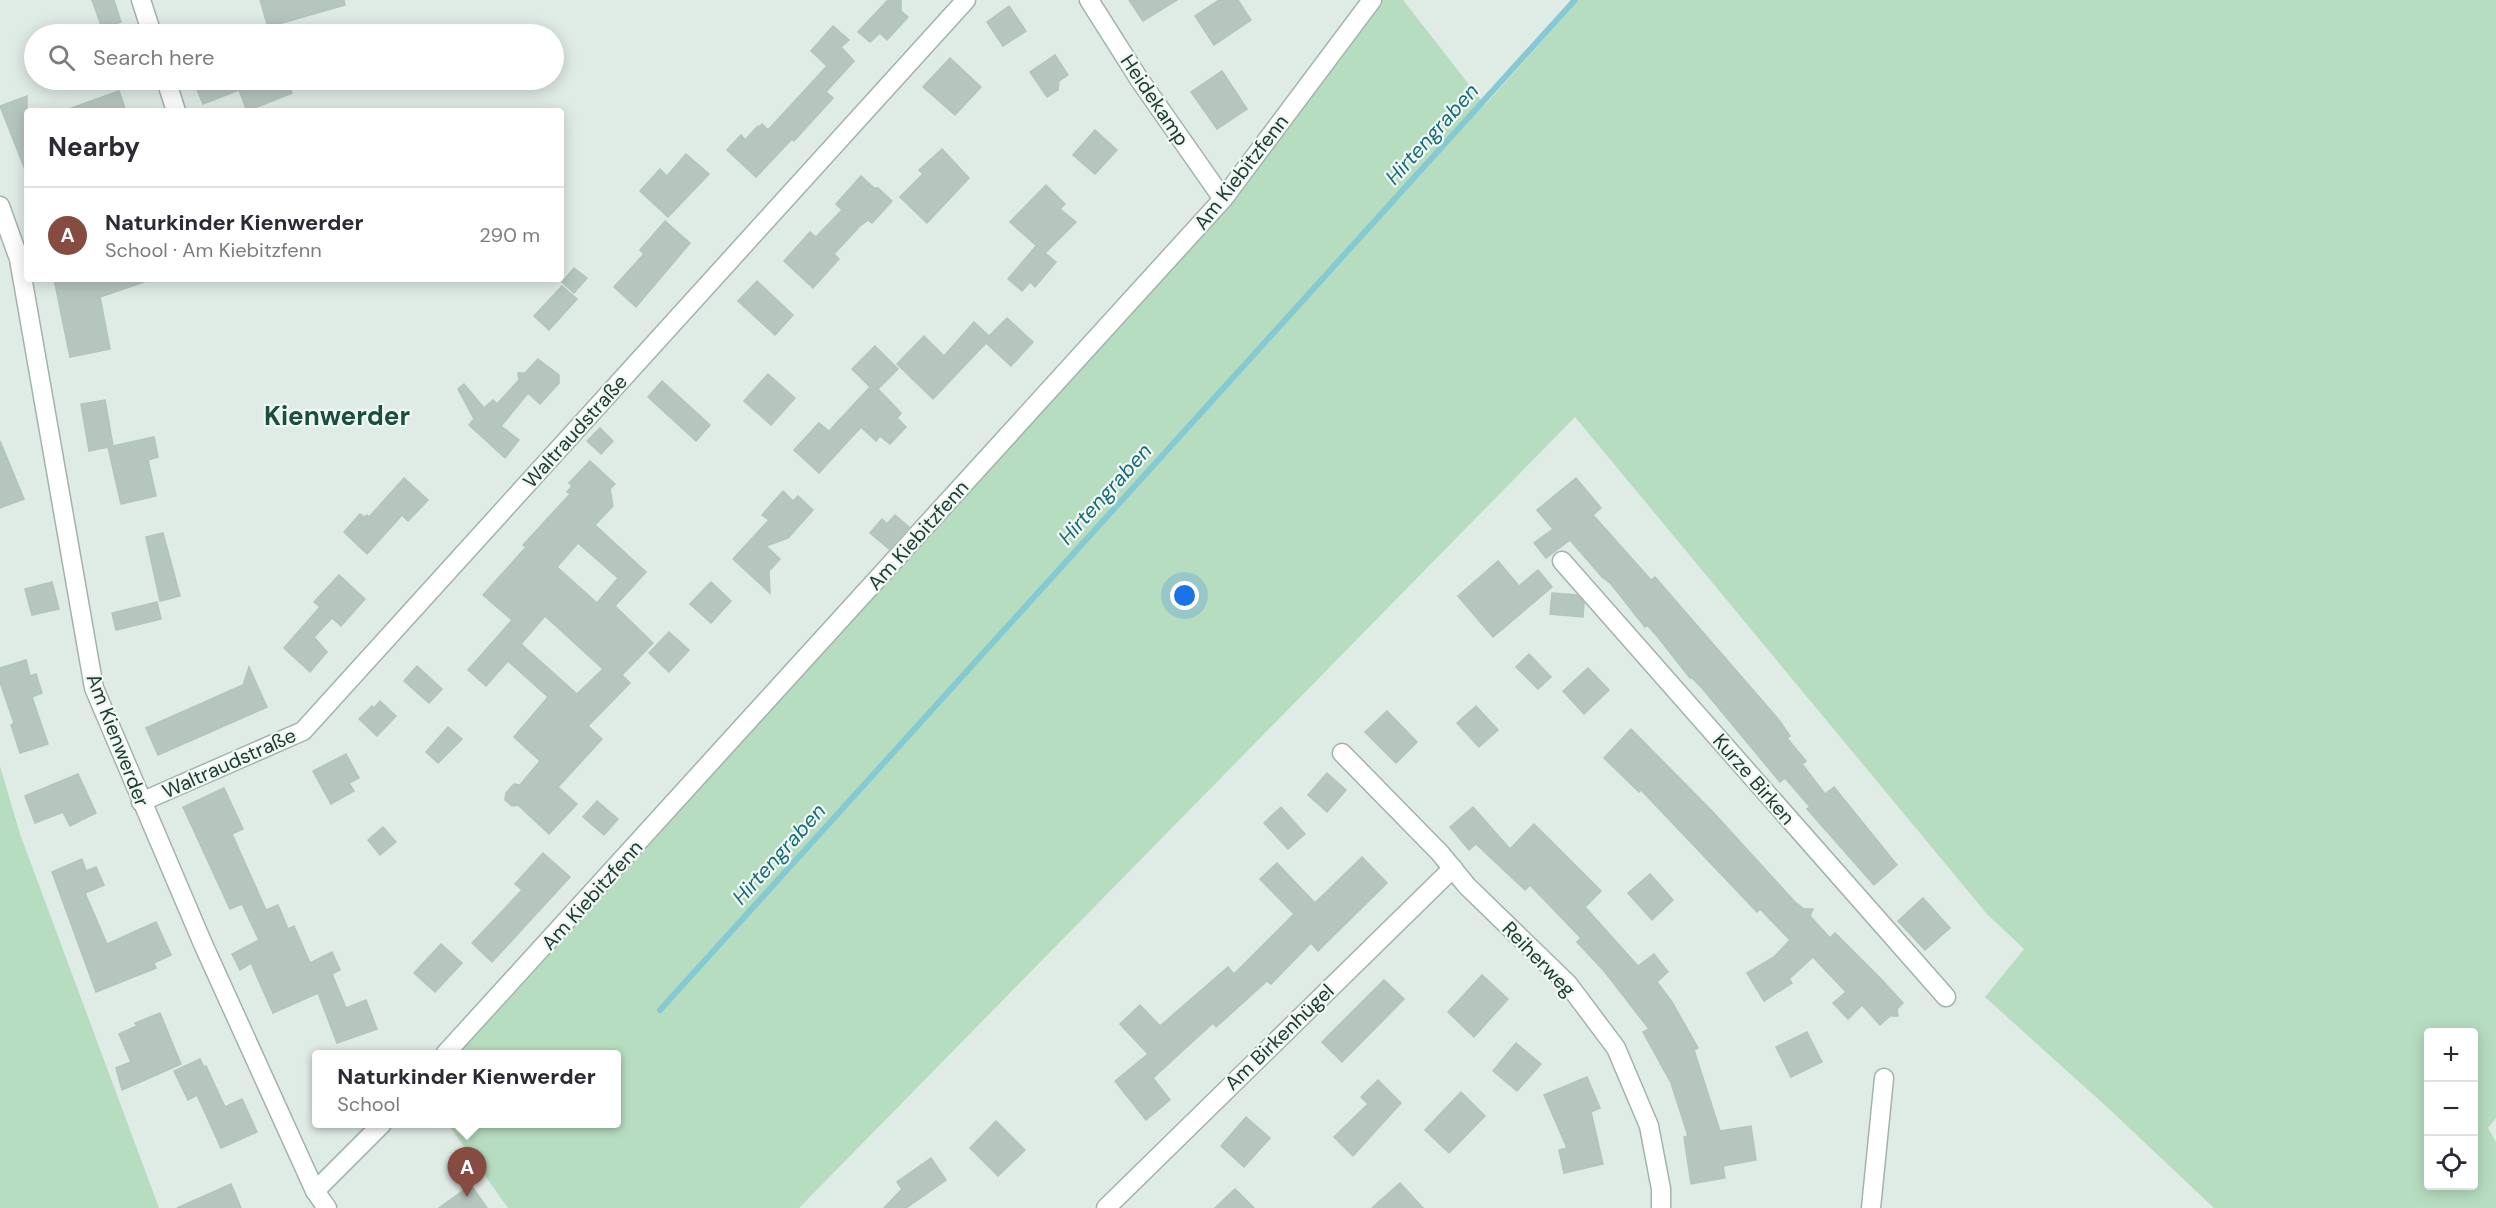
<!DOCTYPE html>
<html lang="en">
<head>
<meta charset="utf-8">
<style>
  body { margin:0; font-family:"DM Sans",sans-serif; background:#f2f2f3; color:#2b2b33 }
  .controls { position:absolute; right:18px; bottom:18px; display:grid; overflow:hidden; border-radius:6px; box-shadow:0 3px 15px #0003 }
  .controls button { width:54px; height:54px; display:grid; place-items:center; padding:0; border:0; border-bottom:2px solid #e1e1e2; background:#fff; color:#2b2b33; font:30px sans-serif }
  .you { position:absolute; left:1185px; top:596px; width:21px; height:21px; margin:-15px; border:4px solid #fff; border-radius:50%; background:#1a73e8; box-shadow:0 0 0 9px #1a73e833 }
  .badge { display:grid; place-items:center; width:39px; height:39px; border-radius:50%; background:#864c41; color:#fff; font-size:20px; font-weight:700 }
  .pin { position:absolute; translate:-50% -50px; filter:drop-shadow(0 2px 3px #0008) }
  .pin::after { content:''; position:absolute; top:32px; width:21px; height:18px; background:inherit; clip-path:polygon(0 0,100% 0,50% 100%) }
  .popup { position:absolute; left:312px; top:1050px; width:309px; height:78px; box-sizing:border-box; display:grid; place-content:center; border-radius:6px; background:#fff; filter:drop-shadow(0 2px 4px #0005); font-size:20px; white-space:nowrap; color:#7c7c81 }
  .popup b { font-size:22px; color:#2b2b33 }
  .popup::after { content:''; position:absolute; left:50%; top:100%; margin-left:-12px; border:12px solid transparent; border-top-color:#fff }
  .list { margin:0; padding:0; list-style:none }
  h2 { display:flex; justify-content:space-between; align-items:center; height:78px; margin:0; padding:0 24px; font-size:26px }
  h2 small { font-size:20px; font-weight:400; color:#7c7c81 }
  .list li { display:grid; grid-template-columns:39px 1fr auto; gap:18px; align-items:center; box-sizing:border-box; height:96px; padding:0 24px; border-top:2px solid #e1e1e2 }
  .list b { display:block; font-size:22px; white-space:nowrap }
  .list p { margin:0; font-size:20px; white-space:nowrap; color:#7c7c81 }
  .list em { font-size:20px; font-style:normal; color:#7c7c81 }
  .icon { flex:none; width:33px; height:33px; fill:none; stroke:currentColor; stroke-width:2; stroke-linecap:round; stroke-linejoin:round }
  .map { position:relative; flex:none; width:2496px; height:1208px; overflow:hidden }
  .search { position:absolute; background:#fff; box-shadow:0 3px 15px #0003; left:24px; top:24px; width:540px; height:66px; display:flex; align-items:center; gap:15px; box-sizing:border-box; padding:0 21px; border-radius:33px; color:#7c7c81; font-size:22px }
  .panel { position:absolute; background:#fff; box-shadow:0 3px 15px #0003; left:24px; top:108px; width:540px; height:174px; border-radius:6px }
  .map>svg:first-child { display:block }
</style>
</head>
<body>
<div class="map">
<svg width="2496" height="1208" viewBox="0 0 2496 1208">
  <rect width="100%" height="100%" fill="#dfebe5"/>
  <!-- green -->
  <g fill="#b7ddc0" fill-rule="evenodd">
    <path d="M 1382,0 L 1403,0 L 1485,105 L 1579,0 L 2496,0 L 2496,1118 L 2488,1128 L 2496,1142 L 2496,1208 L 2214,1208 L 2107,1107 L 1985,997 L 2024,949 L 1987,914 L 1575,417 L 799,1208 L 508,1208 L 448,1124 L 617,1124 L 617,1054 L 453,1054 L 1229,202 ZM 2428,1032 L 2474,1032 L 2474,1186 L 2428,1186 Z"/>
    <path d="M 0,766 L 20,834 L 159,1208 L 0,1208 Z"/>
  </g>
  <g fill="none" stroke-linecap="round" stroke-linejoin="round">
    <!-- stream -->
    <path stroke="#85c9d2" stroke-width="6" d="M 660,1010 L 1575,0"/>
  </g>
  <!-- building -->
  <g fill="#b5c6be" stroke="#b2c5bc" stroke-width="1.5" fill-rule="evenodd">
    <path d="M 92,0 L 114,0 L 121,22 L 102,28 Z"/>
    <path d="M 260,0 L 344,0 L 345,5 L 268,27 Z"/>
    <path d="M 901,0 L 901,11 L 908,17 L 887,40 L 880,33 L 870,42 L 858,32 L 887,1 Z"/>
    <path d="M 1129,0 L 1177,0 L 1143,21 Z"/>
    <path d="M 1219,0 L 1238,0 L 1251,20 L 1214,45 L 1195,16 Z"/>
    <path d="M 1009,6 L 1026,31 L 1003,46 L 987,22 Z"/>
    <path d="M 833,26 L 849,40 L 841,47 L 854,61 L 826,92 L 833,98 L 794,141 L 792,139 L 756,177 L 727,150 L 741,135 L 745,140 L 758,126 L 760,127 L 762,124 L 768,130 L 827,66 L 811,51 Z"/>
    <path d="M 1055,55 L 1068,75 L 1059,81 L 1058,90 L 1047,97 L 1030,72 Z"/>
    <path d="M 950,58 L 981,87 L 955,115 L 923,87 Z"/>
    <path d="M 1222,71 L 1247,109 L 1217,129 L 1191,92 Z"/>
    <path d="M 193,80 L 286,80 L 292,93 L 247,111 L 239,90 L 203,104 Z"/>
    <path d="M 119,91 L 126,111 L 70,111 L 69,109 Z"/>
    <path d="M 27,96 L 27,172 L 26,172 L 0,106 Z"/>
    <path d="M 1095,130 L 1117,150 L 1095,174 L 1073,155 Z"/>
    <path d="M 942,149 L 969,178 L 927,223 L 900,197 L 923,174 L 919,170 Z"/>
    <path d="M 686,154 L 709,174 L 668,217 L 640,191 L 660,169 L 667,176 Z"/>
    <path d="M 861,176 L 874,188 L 878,188 L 892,201 L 872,223 L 868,220 L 860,226 L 834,254 L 839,259 L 813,288 L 784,261 L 810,232 L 816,237 L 842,210 L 836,204 Z"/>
    <path d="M 1046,185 L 1065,204 L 1060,209 L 1076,222 L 1045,253 L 1056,262 L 1035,287 L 1030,282 L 1022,291 L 1008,279 L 1036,246 L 1039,248 L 1010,222 Z"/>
    <path d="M 665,221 L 690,243 L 636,307 L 614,287 L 644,254 L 640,250 Z"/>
    <path d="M 574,268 L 587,278 L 574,293 L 562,282 Z"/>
    <path d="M 54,279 L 144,279 L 144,282 L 100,297 L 110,349 L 70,357 Z"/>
    <path d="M 757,281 L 793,315 L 775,335 L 738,301 Z"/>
    <path d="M 562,286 L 577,299 L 549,330 L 534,316 Z"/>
    <path d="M 1007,318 L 1033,342 L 1011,366 L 986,343 L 933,399 L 897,364 L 924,336 L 944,356 L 974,322 L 989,336 Z"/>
    <path d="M 875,346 L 898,369 L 878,389 L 901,413 L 897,418 L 906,427 L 890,444 L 880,436 L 876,441 L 861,427 L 819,473 L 794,450 L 819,423 L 829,431 L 870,387 L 852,369 Z"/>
    <path d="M 538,359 L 559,375 L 559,383 L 540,404 L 528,393 L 501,426 L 519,440 L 505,458 L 469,425 L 474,419 L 458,389 L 464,384 L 484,408 L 493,400 L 497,404 L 519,380 L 518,373 L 525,373 Z"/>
    <path d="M 768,374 L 795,398 L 771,425 L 744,401 Z"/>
    <path d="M 662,381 L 710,425 L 696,441 L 648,397 Z"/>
    <path d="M 105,400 L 113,446 L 154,437 L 158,457 L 148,460 L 156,496 L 121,504 L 108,447 L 89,451 L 81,404 Z"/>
    <path d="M 600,428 L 613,441 L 601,454 L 587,441 Z"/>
    <path d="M 0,441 L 24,499 L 0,508 Z"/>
    <path d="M 590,461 L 615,484 L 610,489 L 613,506 L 595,525 L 646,572 L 615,606 L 653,643 L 622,675 L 630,683 L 588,726 L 602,739 L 558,787 L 577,804 L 549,834 L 518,805 L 512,806 L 505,800 L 506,793 L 514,784 L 520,785 L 540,761 L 514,737 L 548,697 L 508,661 L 486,686 L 468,670 L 512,620 L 483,595 L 526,547 L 523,545 L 570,494 L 567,492 L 572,486 L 569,483 ZM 578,543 L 618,578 L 597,603 L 557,567 ZM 545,616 L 603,669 L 577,694 L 521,644 Z"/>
    <path d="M 404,478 L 428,500 L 408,521 L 402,515 L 367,554 L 344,532 L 360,514 L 364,517 L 367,515 L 369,517 Z"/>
    <path d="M 1576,478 L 1601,508 L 1593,515 L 1651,580 L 1655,577 L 1779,720 L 1790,736 L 1787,738 L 1806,761 L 1802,764 L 1825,794 L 1834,787 L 1897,865 L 1874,885 L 1807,809 L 1810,807 L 1785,778 L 1780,782 L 1702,688 L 1691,677 L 1690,678 L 1657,636 L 1647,625 L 1645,627 L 1611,584 L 1602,577 L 1570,540 L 1546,558 L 1534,543 L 1553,529 L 1537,510 Z"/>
    <path d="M 783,491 L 793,501 L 798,496 L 813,510 L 788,538 L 766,546 L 780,559 L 769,571 L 770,593 L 733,559 L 769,520 L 762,515 Z"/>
    <path d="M 895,515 L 909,527 L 889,549 L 870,533 L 882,519 L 887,524 Z"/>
    <path d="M 163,533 L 180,596 L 160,601 L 146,537 Z"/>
    <path d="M 1498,561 L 1519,586 L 1538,570 L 1552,587 L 1493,637 L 1458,596 Z"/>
    <path d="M 339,575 L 365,599 L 341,626 L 332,618 L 314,637 L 327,652 L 310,672 L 284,648 L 320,607 L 314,602 Z"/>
    <path d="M 52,582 L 59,609 L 32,615 L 25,589 Z"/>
    <path d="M 711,582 L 731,601 L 711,623 L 690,604 Z"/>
    <path d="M 1552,593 L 1577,595 L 1584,603 L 1583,617 L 1550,614 Z"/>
    <path d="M 157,602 L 161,619 L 116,630 L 112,613 Z"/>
    <path d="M 669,632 L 689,650 L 669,672 L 649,653 Z"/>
    <path d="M 1529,654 L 1551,677 L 1538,689 L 1516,667 Z"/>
    <path d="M 26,660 L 30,676 L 36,674 L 42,693 L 32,697 L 48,744 L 20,753 L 11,725 L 14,723 L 0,682 L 0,668 Z"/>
    <path d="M 417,666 L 442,689 L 429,703 L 404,681 Z"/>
    <path d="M 249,667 L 267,707 L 158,755 L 146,728 L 243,685 Z"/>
    <path d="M 1588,668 L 1609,690 L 1584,714 L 1563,691 Z"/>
    <path d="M 380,701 L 396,716 L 377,736 L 359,719 L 372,706 L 374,708 Z"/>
    <path d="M 1476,706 L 1498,730 L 1479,747 L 1457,723 Z"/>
    <path d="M 1387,711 L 1417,742 L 1396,763 L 1365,732 Z"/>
    <path d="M 448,727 L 462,739 L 438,763 L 426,752 Z"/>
    <path d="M 1631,729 L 1712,811 L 1795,902 L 1804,909 L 1813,909 L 1810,916 L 1830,938 L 1835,933 L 1883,981 L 1903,1003 L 1897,1009 L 1898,1016 L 1890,1016 L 1880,1025 L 1862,1005 L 1848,1019 L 1833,1003 L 1846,992 L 1813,957 L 1789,979 L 1792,983 L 1764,1001 L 1747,973 L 1774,957 L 1790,940 L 1760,909 L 1757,912 L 1641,790 L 1639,792 L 1604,758 Z"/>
    <path d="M 346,754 L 359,778 L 349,783 L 354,791 L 331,804 L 313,771 Z"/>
    <path d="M 1327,773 L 1346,790 L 1327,812 L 1308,795 Z"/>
    <path d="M 78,774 L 96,813 L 70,826 L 63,812 L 35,823 L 25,796 Z"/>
    <path d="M 224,788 L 243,829 L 232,834 L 266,910 L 278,905 L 288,929 L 294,926 L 310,963 L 332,952 L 340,970 L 332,974 L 346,1008 L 366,1000 L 377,1029 L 337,1043 L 318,993 L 273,1013 L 251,963 L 240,970 L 232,954 L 259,940 L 242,904 L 230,909 L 183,807 Z"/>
    <path d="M 597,801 L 618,819 L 604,835 L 583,817 Z"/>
    <path d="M 1281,807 L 1305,834 L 1288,849 L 1264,823 Z"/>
    <path d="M 1473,807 L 1510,849 L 1534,824 L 1601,891 L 1585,907 L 1638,966 L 1654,954 L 1668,972 L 1657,982 L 1672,1002 L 1698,1048 L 1694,1050 L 1720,1131 L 1751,1126 L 1756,1160 L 1723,1166 L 1725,1178 L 1691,1184 L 1684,1137 L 1688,1136 L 1671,1083 L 1643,1032 L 1649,1029 L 1604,971 L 1577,942 L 1581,938 L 1530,885 L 1525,890 L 1476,844 L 1469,850 L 1450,827 Z"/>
    <path d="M 383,827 L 396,842 L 380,855 L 368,840 Z"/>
    <path d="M 543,853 L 570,877 L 492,962 L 472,943 L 522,890 L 515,884 Z"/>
    <path d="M 1362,857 L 1387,883 L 1318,951 L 1311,943 L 1271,984 L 1267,981 L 1216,1027 L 1213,1023 L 1153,1078 L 1170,1100 L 1146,1120 L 1115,1081 L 1148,1054 L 1120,1024 L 1140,1005 L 1160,1026 L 1228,967 L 1234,974 L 1294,914 L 1260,879 L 1277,863 L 1315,903 Z"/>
    <path d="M 82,859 L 86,871 L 96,867 L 104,885 L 85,893 L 107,944 L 156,922 L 171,955 L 154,963 L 156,968 L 96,992 L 52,872 Z"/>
    <path d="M 1650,874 L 1673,900 L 1652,920 L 1628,893 Z"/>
    <path d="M 1923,898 L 1950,928 L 1925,950 L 1898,921 Z"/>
    <path d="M 441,944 L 462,963 L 435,992 L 414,973 Z"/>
    <path d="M 1482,975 L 1508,999 L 1474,1037 L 1448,1012 Z"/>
    <path d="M 1384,980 L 1404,999 L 1342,1062 L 1322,1042 Z"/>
    <path d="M 160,1013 L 181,1064 L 122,1090 L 116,1068 L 131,1062 L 119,1034 L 137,1026 L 135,1023 Z"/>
    <path d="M 1807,1032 L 1822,1062 L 1791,1077 L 1776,1047 Z"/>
    <path d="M 1516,1043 L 1541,1064 L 1517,1091 L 1493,1071 Z"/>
    <path d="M 200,1059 L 204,1067 L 206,1066 L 225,1107 L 242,1099 L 257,1132 L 221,1148 L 197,1095 L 188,1100 L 174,1071 Z"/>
    <path d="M 1587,1077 L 1600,1108 L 1591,1112 L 1603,1164 L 1564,1173 L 1559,1150 L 1567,1148 L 1544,1095 Z"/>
    <path d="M 1378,1080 L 1401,1103 L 1353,1156 L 1334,1137 L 1368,1104 L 1361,1097 Z"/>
    <path d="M 1461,1092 L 1485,1116 L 1449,1153 L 1425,1130 Z"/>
    <path d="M 1246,1117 L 1270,1138 L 1244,1167 L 1221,1146 Z"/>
    <path d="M 996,1121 L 1025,1150 L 998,1176 L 970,1148 Z"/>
    <path d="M 931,1158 L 946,1180 L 906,1208 L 884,1208 L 902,1189 L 897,1182 Z"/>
    <path d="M 1400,1183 L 1423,1208 L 1372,1208 Z"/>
    <path d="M 231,1184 L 241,1208 L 177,1208 Z"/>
    <path d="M 471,1185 L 487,1208 L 439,1208 Z"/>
    <path d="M 1235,1189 L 1254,1208 L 1215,1208 Z"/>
  </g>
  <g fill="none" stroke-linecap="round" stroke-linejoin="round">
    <defs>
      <g id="street">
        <path d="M 141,0 L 152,34"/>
        <path d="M 1089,0 L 1139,79 L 1223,199"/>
        <path d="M 166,80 L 176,111"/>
        <path d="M 0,206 L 19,259 L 94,688 L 203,944 L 315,1191 L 327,1208"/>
        <path d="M 1562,561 L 1946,997"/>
        <path d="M 1342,753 L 1440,853 L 1467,886 L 1568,984 L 1616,1048 L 1649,1126 L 1661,1189 L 1661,1208"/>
        <path d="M 141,802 L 303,731 L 966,0"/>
        <path d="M 445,1054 L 1223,199 L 1372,0"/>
        <path d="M 315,1191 L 382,1124"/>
        <path d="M 1106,1208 L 1453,868"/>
        <path d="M 1871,1208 L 1884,1078"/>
      </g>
    </defs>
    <!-- street casing -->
    <use href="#street" stroke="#a2b3ac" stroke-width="21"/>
    <!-- street -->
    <use href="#street" stroke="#fff" stroke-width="18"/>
  </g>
  <g text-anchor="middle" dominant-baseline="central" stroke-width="4.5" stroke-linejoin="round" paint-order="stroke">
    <!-- street labels -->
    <g font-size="20" fill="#203c33" stroke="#f0f8f3">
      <text transform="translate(1155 100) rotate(56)">Heidekamp</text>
      <text transform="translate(1241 172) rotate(-52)">Am Kiebitzfenn</text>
      <text transform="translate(575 431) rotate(-48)">Waltraudstraße</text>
      <text transform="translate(918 535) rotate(-48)">Am Kiebitzfenn</text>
      <text transform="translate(118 740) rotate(69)">Am Kienwerder</text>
      <text transform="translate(229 763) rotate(-24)">Waltraudstraße</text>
      <text transform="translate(1754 779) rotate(49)">Kurze Birken</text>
      <text transform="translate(592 895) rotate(-48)">Am Kiebitzfenn</text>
      <text transform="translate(1539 959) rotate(46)">Reiherweg</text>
      <text transform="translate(1279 1037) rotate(-44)">Am Birkenhügel</text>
    </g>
    <!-- water labels -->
    <g font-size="21" font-style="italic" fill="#186c79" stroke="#f0f8f3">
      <text transform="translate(1432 134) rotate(-48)">Hirtengraben</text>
      <text transform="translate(1105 494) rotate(-48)">Hirtengraben</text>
      <text transform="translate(779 854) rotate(-48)">Hirtengraben</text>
    </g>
    <!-- district labels -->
    <g font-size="26" font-weight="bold" fill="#1b4e40" stroke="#f0f8f3">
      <text x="337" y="416">Kienwerder</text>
    </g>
  </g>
</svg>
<div class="controls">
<button>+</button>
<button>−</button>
<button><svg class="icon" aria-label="locate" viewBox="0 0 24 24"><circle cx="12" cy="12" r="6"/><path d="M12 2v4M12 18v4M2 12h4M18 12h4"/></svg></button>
</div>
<div class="you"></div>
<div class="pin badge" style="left:467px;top:1197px">A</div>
<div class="popup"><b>Naturkinder Kienwerder</b>School</div>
<div class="search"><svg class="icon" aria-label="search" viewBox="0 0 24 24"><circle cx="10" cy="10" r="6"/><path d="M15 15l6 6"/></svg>Search here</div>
<section class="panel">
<h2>Nearby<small></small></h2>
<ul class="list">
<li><span class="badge">A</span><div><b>Naturkinder Kienwerder</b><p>School · Am Kiebitzfenn</p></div><em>290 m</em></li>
</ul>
</section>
</div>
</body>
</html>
